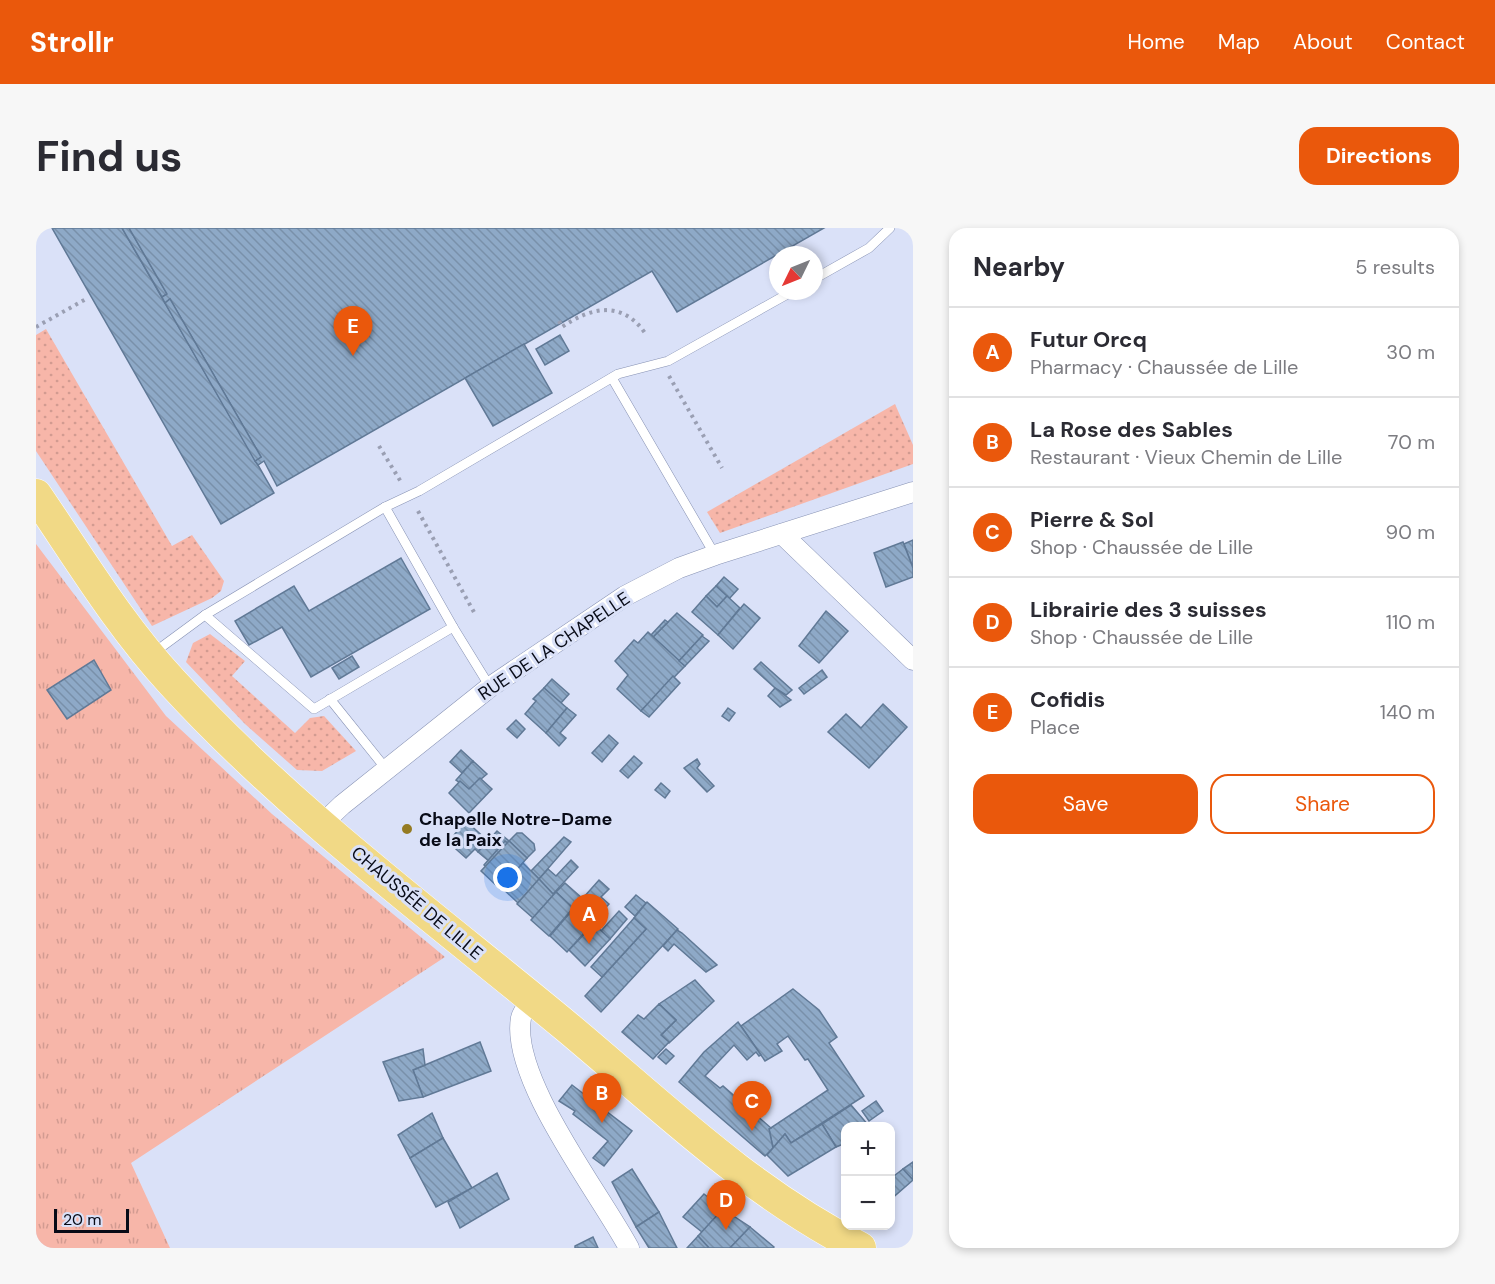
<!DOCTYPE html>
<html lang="en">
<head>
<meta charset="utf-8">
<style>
  body { margin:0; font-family:"DM Sans",sans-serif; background:#f7f7f7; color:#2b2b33 }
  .controls { position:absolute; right:18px; bottom:18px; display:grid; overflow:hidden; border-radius:12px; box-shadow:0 3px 9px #0003 }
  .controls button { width:54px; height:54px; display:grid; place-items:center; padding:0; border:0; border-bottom:2px solid #e1e1e2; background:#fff; color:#2b2b33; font:30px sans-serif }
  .compass { position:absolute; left:733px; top:18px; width:54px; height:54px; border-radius:50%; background:#fff; box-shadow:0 3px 9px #0003; rotate:227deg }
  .scale { position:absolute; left:18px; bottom:15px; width:75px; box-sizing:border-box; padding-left:6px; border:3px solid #080b17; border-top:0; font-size:16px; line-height:21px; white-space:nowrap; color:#080b17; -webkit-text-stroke:4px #dae1f8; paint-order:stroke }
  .you { position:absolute; left:472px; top:650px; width:21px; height:21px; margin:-15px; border:4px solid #fff; border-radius:50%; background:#1a73e8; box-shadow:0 0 0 9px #1a73e833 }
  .badge { display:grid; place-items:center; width:39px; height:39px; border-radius:50%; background:#ea580c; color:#fff; font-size:20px; font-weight:700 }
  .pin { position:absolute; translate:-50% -50px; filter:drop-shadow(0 2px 3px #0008) }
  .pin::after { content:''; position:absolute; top:32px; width:21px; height:18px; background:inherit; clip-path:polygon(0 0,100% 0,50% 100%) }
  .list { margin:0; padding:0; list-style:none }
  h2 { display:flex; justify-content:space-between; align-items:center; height:78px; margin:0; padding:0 24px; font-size:26px }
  h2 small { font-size:20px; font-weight:400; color:#7c7c81 }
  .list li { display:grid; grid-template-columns:39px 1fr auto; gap:18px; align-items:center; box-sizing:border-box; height:90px; padding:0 24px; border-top:2px solid #e1e1e2 }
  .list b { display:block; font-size:22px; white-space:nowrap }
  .list p { margin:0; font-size:20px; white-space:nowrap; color:#7c7c81 }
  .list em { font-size:20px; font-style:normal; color:#7c7c81 }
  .actions { display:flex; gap:12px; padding:18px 24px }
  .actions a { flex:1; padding:14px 0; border:2px solid #ea580c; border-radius:18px; text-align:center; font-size:21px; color:#ea580c }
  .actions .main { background:#ea580c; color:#fff }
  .map { position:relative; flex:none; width:877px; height:1020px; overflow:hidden; border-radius:18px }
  header { display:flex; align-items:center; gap:36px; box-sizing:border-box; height:84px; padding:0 30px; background:#ea580c; color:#fff }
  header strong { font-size:28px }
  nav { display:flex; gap:33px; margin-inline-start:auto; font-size:21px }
  .intro { display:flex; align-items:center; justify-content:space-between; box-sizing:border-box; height:144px; padding:0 36px }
  h1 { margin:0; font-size:42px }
  .button { padding:15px 27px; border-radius:18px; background:#ea580c; color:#fff; font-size:21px; font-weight:700 }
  main { display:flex; gap:36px; padding:0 36px }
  aside { flex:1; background:#fff; border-radius:18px; box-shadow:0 3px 9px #0003 }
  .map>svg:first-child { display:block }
</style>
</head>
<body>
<header>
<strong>Strollr</strong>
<nav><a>Home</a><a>Map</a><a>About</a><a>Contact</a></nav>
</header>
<div class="intro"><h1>Find us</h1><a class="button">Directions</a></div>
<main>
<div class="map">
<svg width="877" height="1020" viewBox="0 0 877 1020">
  <defs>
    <pattern id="grass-dots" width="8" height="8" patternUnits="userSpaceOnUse" patternTransform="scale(1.5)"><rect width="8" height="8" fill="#f7b6a9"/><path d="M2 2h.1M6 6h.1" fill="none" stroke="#d29b91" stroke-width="1.8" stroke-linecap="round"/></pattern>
    <pattern id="park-tufts" width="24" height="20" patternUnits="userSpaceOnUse" patternTransform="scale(1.5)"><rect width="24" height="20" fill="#f7b6a9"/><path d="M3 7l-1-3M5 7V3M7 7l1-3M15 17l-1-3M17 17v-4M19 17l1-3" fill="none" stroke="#d29b91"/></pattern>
    <pattern id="building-back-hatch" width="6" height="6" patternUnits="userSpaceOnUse" patternTransform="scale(1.5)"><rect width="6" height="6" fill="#8ea9c7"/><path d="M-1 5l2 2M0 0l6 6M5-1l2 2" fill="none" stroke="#7990aa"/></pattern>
  </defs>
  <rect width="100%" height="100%" fill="#dae1f8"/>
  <!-- grass -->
  <g fill="url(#grass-dots)">
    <path d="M 10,101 L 136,318 L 156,307 L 188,353 L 185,363 L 176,370 L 116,398 L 0,223 L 0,107 Z"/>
    <path d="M 859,176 L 877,217 L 877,236 L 684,305 L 671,284 Z"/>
    <path d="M 174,406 L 209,433 L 196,448 L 259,505 L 274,490 L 288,488 L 320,523 L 286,543 L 261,542 L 209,496 L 150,434 L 157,415 Z"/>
  </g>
  <!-- park -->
  <path fill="url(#park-tufts)" d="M 0,316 L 130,488 L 236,586 L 409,729 L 95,935 L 134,1020 L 0,1020 Z"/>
  <!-- building -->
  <g fill="url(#building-back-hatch)" stroke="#607996" stroke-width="1.5">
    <path d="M 16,0 L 86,0 L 238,265 L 185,296 Z"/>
    <path d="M 86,0 L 93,0 L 131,66 L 126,69 Z"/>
    <path d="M 93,0 L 788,0 L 641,84 L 616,43 L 241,258 L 228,233 L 222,237 L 219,233 L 225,229 L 134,71 L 129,75 L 126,69 L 131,66 Z"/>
    <path d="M 134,71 L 225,229 L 219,233 L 129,75 Z"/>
    <path d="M 524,107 L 533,123 L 509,137 L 500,121 Z"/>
    <path d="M 488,116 L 516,165 L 457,198 L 429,150 Z"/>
    <path d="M 877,312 L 877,340 L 868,316 Z"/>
    <path d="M 867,314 L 877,340 L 877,349 L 850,359 L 838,325 Z"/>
    <path d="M 365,330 L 394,381 L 275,449 L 246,399 L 213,417 L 199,393 L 258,358 L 273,383 Z"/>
    <path d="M 688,349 L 702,361 L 693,371 L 680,358 Z"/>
    <path d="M 680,358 L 691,368 L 681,379 L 670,368 Z"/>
    <path d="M 670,368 L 681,379 L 691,368 L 704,380 L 682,407 L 656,384 Z"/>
    <path d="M 708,376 L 724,390 L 697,421 L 682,407 Z"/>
    <path d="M 790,383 L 812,403 L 783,435 L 763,418 Z"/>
    <path d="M 641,385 L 667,407 L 643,433 L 617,409 Z"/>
    <path d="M 629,392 L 632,394 L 617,409 L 615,407 Z"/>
    <path d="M 612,404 L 649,438 L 605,483 L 581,461 L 592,447 L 579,433 L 598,412 L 602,415 Z"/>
    <path d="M 666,408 L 673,413 L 649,438 L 643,433 Z"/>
    <path d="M 316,428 L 323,439 L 303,451 L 296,440 Z"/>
    <path d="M 58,432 L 75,462 L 31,491 L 11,462 Z"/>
    <path d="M 725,434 L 756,462 L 750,467 L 739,460 L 718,441 Z"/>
    <path d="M 786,442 L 791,449 L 768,466 L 763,460 Z"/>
    <path d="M 637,448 L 644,455 L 613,489 L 605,483 Z"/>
    <path d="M 516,451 L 533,466 L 525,475 L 508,460 Z"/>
    <path d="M 508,460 L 531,480 L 510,505 L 489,486 L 500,473 L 497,471 Z"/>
    <path d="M 739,460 L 755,472 L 744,479 L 732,468 Z"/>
    <path d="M 847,476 L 871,499 L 833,540 L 792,504 L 810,486 L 825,500 Z"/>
    <path d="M 531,480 L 540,487 L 524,505 L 530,510 L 523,518 L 510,505 Z"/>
    <path d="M 692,480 L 699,485 L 693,493 L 686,488 Z"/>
    <path d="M 480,492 L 489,501 L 481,510 L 471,501 Z"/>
    <path d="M 573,507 L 582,515 L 566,534 L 556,525 Z"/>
    <path d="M 425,522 L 437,533 L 426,545 L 414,534 Z"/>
    <path d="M 598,528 L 606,535 L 592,550 L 584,543 Z"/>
    <path d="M 661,531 L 664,536 L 661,540 L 678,558 L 671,564 L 648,540 Z"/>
    <path d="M 437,533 L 451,546 L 433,561 L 420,552 Z"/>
    <path d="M 444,550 L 456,561 L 433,585 L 413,565 L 424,553 L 433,561 Z"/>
    <path d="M 625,555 L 634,563 L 629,570 L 619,562 Z"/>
    <path d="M 430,593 L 452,613 L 442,624 L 439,621 L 430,630 L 412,614 Z"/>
    <path d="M 461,603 L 473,613 L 454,634 L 442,624 Z"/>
    <path d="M 481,605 L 486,605 L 498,616 L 499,622 L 491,630 L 473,613 Z"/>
    <path d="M 528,609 L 535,614 L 503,651 L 495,643 Z"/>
    <path d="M 469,613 L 490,630 L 467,654 L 448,637 Z"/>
    <path d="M 473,613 L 491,630 L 464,661 L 445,643 Z"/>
    <path d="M 535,632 L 542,639 L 517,666 L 503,651 L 512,641 L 520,648 Z"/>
    <path d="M 487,635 L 503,651 L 482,675 L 465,659 Z"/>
    <path d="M 503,651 L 517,666 L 520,664 L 497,690 L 481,676 Z"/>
    <path d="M 563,652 L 573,661 L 565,669 L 573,676 L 556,694 L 539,679 Z"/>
    <path d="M 529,655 L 546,670 L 537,680 L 520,664 Z"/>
    <path d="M 520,664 L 537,680 L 513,708 L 495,692 Z"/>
    <path d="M 600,667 L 610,675 L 599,688 L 589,679 Z"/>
    <path d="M 611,674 L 642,701 L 565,784 L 549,768 L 610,701 L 598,690 Z"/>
    <path d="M 539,679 L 557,695 L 531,724 L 514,708 Z"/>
    <path d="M 583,683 L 591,691 L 574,711 L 565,703 Z"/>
    <path d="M 598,690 L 610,701 L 566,749 L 555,739 Z"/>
    <path d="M 558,696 L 574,711 L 549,738 L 533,722 Z"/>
    <path d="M 641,702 L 646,705 L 681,737 L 670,744 L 638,716 L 632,723 L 627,718 Z"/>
    <path d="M 659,752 L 678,773 L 633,815 L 625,807 L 640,792 L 623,776 Z"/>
    <path d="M 757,761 L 783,782 L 801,809 L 793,815 L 828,868 L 755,915 L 749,906 L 737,920 L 733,901 L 792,862 L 772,831 L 769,832 L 752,808 L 741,816 L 746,823 L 729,833 L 705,798 Z"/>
    <path d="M 623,776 L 640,792 L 625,807 L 633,814 L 617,831 L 586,804 L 602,787 L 608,791 Z"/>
    <path d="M 702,794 L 725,827 L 723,828 L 720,824 L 711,832 L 698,817 L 669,848 L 684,860 L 687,858 L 735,900 L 733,901 L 737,920 L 729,928 L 643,854 L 668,824 Z"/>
    <path d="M 444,814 L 455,843 L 387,869 L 377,842 Z"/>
    <path d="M 387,821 L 389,837 L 377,842 L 387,869 L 363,873 L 347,834 Z"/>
    <path d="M 630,821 L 638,828 L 630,836 L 622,829 Z"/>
    <path d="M 536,857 L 596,903 L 568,938 L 557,930 L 572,913 L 537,886 L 539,883 L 523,873 Z"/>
    <path d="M 840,873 L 847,883 L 833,893 L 826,883 Z"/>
    <path d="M 815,877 L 833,898 L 810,898 L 810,915 L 800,919 L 786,896 Z"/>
    <path d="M 396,885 L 407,910 L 374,930 L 362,907 Z"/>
    <path d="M 786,896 L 800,919 L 752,948 L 731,927 L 749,906 L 755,915 Z"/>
    <path d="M 407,910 L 436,960 L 400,979 L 374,930 Z"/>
    <path d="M 877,934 L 877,952 L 867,941 Z"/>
    <path d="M 596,941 L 623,984 L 600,999 L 576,954 Z"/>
    <path d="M 867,941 L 877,952 L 854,972 L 854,951 Z"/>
    <path d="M 461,945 L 473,971 L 424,1000 L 412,974 Z"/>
    <path d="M 668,966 L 687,981 L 666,1004 L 647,989 Z"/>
    <path d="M 687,981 L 714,999 L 694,1020 L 673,1020 L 662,1008 Z"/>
    <path d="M 623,984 L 641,1020 L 613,1020 L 600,999 Z"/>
    <path d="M 714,999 L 738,1019 L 737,1020 L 694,1020 Z"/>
    <path d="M 662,1008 L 673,1020 L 651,1020 Z"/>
    <path d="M 557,1009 L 562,1020 L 539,1020 L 539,1018 Z"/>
  </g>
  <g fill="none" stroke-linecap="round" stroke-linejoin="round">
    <defs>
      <g id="lane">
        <path d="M 778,51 L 833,20 L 854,0"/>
        <path d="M 576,150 L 679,327"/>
        <path d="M 169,387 L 349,279 L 383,263 L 582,146 L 632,133 L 757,63"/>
        <path d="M 417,399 L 454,459"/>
        <path d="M 116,426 L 169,387 L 278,481 L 417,399 L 349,279"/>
        <path d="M 294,471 L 351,542"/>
      </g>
      <g id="street">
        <path d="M 746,306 L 877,432"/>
        <path d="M 286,596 L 306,577 L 454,459 L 589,368 L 643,340 L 679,327 L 877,264"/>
        <path d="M 497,771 C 493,776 486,784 485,790 C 474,850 563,964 593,1020"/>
      </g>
      <path id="primary" d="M 0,267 C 43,330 84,398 136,454 C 254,583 397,688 531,799 C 627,879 711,962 824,1020"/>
    </defs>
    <!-- lane casing -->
    <use href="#lane" stroke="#8691b3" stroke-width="10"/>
    <!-- street casing -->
    <use href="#street" stroke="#8691b3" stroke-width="21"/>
    <!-- primary casing -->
    <use href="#primary" stroke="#fff" stroke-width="33"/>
    <!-- path -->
    <g stroke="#9a9fb3" stroke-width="4" stroke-dasharray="3 4.5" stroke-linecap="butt">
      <path d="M 523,93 L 526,99 C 555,79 586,72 609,105"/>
      <path d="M 0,99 L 50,71"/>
      <path d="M 633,148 L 686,240"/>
      <path d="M 343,218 L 365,254"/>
      <path d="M 382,283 L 439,386"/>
    </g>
    <!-- lane -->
    <use href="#lane" stroke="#fff" stroke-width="9"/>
    <!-- street -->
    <use href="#street" stroke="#fff" stroke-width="20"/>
    <!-- primary -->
    <use href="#primary" stroke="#f1d986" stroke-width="32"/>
  </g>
  <!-- markers -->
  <circle fill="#957b22" stroke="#dae1f8" stroke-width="2" cx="371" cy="601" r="6"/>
  <g text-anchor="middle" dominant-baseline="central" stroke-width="6" stroke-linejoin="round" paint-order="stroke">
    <!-- street labels -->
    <g font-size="18" fill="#080b17" stroke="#dae1f8">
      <text transform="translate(518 418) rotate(-34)">RUE DE LA CHAPELLE</text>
      <text transform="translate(381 675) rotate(40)">CHAUSSÉE DE LILLE</text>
    </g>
    <!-- poi labels -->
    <g font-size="18" font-weight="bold" fill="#080b17" stroke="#dae1f8" text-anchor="start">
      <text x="383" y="591">Chapelle Notre-Dame<tspan x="383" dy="21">de la Paix</tspan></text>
    </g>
  </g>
</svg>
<div class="controls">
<button>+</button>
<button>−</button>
</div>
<svg class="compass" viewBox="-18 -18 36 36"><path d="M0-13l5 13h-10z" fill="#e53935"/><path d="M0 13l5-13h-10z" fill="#7c7c81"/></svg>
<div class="scale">20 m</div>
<div class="you"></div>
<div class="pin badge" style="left:553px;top:716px">A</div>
<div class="pin badge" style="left:566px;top:895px">B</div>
<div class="pin badge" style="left:716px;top:903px">C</div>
<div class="pin badge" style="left:690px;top:1002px">D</div>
<div class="pin badge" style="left:317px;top:128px">E</div>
</div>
<aside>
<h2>Nearby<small>5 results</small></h2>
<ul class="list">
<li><span class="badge">A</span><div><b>Futur Orcq</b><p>Pharmacy · Chaussée de Lille</p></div><em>30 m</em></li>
<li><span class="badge">B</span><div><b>La Rose des Sables</b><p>Restaurant · Vieux Chemin de Lille</p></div><em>70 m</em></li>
<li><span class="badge">C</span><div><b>Pierre &amp; Sol</b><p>Shop · Chaussée de Lille</p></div><em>90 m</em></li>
<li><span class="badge">D</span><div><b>Librairie des 3 suisses</b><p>Shop · Chaussée de Lille</p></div><em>110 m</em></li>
<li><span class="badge">E</span><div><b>Cofidis</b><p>Place</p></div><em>140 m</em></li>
</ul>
<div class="actions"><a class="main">Save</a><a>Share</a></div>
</aside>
</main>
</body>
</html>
